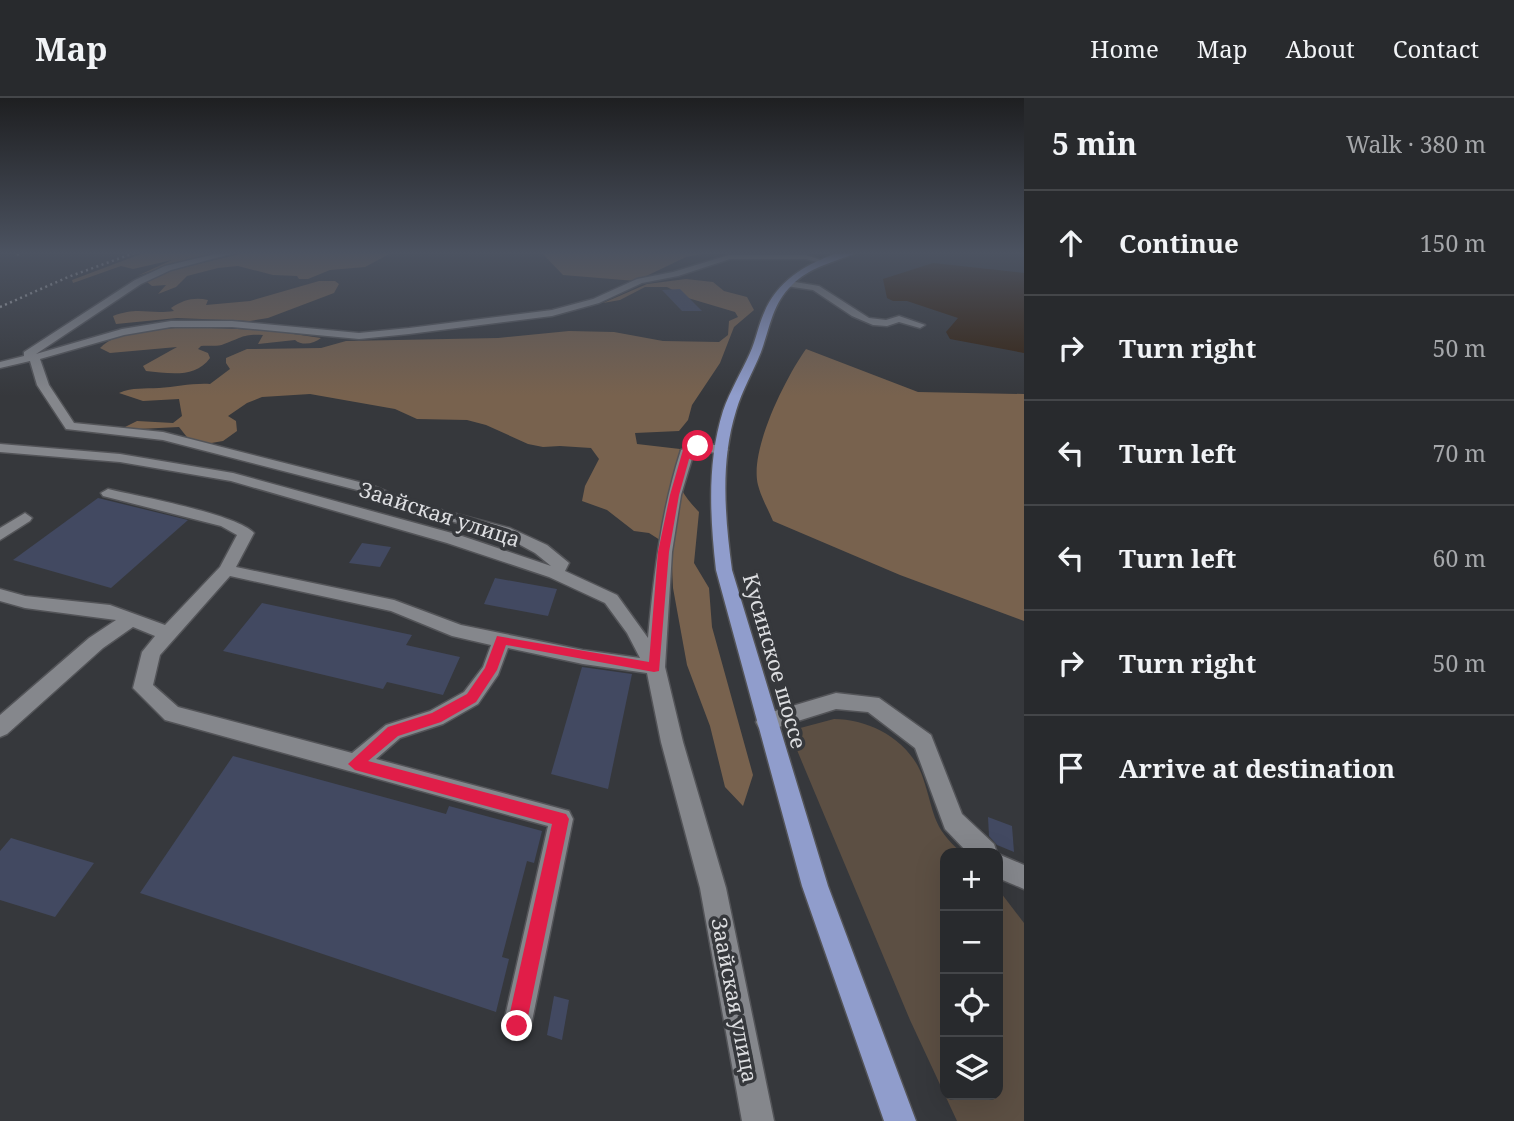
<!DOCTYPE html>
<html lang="en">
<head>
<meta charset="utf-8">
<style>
  body { margin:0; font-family:"Noto Serif",serif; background:#343639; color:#f1f3f6 }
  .controls { position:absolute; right:21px; bottom:21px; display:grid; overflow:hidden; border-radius:14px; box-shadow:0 7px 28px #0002 }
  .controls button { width:63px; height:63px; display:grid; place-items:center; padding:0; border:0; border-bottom:2px solid #444649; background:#282a2d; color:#f1f3f6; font:35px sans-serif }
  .stop { position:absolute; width:21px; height:21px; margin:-16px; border:5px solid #e11d48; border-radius:50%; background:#fff }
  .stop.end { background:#e11d48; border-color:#fff; box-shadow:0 2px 7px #0008 }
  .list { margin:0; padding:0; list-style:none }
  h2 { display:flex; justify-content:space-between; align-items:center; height:91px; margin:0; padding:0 28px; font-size:30px }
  h2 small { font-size:23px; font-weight:400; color:#a5a7aa }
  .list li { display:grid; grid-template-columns:46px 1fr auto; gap:21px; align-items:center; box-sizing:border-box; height:105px; padding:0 28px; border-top:2px solid #444649 }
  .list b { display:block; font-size:26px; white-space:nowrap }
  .list em { font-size:23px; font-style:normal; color:#a5a7aa }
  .icon { flex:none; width:38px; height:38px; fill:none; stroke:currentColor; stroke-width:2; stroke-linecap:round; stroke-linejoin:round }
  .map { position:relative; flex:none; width:1024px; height:1023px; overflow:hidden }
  header { display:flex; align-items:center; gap:42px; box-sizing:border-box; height:98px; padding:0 35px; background:#282a2d; border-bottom:2px solid #444649 }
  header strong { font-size:33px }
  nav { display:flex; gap:38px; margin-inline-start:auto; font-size:24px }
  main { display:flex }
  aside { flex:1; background:#282a2d }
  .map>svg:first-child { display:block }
</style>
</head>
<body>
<header>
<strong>Map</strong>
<nav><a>Home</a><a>Map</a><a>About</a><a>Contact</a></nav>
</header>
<main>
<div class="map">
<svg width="1024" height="1023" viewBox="0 0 1024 1023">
  <rect width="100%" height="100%" fill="#36383c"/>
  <!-- green -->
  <path fill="#5c4f43" d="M 834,621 C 870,621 911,643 923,680 C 935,715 931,728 962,755 L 945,755 L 945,997 L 998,997 L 998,791 L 1024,825 L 1024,1023 L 957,1023 L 910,922 L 789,633 Z"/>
  <!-- forest -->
  <g fill="#78624e">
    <path d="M 146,154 L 225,154 L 173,166 L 137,178 L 172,162 L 133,171 L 121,168 L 73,185 L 72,182 Z"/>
    <path d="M 248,154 L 393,154 L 365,169 L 330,172 L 308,181 L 299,181 L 297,178 L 273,177 L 238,168 L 218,170 L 187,178 L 176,189 L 158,196 L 166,187 L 152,188 L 147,184 L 173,172 Z"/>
    <path d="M 541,154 L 712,154 L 686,159 L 636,183 L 563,177 Z"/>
    <path d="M 686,181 L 713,184 L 724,193 L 747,199 L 754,212 L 734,229 L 720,265 L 692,307 L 688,322 L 679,333 L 635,335 L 637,346 L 680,351 C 675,382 677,391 699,414 L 694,465 L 709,490 L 712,529 L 753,677 L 743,708 L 725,689 L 710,628 L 687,567 L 673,490 L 671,449 L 649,435 L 634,433 L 607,412 L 582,403 L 585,388 L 599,361 L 591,350 L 560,348 L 543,349 L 528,346 L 486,327 L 467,322 L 417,321 L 395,311 L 310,296 L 262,299 L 247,305 L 228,318 L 236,323 L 237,333 L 223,343 L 194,348 L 179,329 L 119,332 L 137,323 L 173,325 L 182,318 L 179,301 L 143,303 L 119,295 C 133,289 144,291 159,290 C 176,289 192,285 210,286 L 230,271 L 226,265 L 226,260 L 247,251 L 321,250 L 346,243 L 498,240 L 569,233 L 614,234 L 663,243 L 719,244 L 728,237 L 729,223 L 738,219 L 735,214 L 688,200 L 667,189 L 645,189 L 620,202 L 603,205 L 647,186 Z"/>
    <path d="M 319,183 L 335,183 L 339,186 L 334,195 L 268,220 L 250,223 L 177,220 L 116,226 L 113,218 C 140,208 148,217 174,213 L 171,210 C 183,202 194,199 208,202 L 206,207 L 250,203 Z"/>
    <path d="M 185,229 L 266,232 L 321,240 C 314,246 302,248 295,242 L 258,246 L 263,237 C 242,236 242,240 224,246 C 218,249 208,247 201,248 L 198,251 L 208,255 L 210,260 C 195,281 168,275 146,273 L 143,268 L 177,249 L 110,255 L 100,250 C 118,231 160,232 185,229 Z"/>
    <path d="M 806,251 L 918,294 L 1024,296 L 1024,523 L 900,477 L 773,423 C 768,411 761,399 758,387 C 749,352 786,279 806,251 Z"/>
  </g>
  <!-- water -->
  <path fill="#34210f" d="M 933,165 L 1024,175 L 1024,255 L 950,241 L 946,234 L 958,220 L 907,203 L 893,203 L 887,200 L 883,181 Z"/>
  <!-- building -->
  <g fill="#424961">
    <path d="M 680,191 L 702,213 L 682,213 L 662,192 Z"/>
    <path d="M 98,400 L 188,422 L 111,490 L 13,462 Z"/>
    <path d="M 362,445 L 391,449 L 380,469 L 349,465 Z"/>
    <path d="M 495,480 L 557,491 L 548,518 L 484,506 Z"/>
    <path d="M 262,505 L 412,537 L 406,547 L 460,559 L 443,597 L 387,584 L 383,591 L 223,553 Z"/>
    <path d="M 582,569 L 632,576 L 608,691 L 551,676 Z"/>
    <path d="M 233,658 L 446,716 L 449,708 L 542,733 L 534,765 L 527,763 L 502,859 L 509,861 L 496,914 L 140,795 Z"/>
    <path d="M 988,719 L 1012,728 L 1014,754 L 997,747 L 989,738 Z"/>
    <path d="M 11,740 L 94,765 L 55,819 L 0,802 L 0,753 Z"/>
    <path d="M 554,898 L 569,902 L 562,942 L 547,937 Z"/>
  </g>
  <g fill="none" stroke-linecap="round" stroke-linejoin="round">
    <defs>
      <g id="minor">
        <path d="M 223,154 L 238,154 L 171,172 L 141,186 L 36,256 L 122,231 L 171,223 L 232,223 L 359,235 L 409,230 L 552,212 L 593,201 L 637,181 L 673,174 L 729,157 L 806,157 L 824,163 L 820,165 L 806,161 L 730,161 L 678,178 L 642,185 L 599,205 L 552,218 L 409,236 L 359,241 L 232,229 L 171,229 L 124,237 L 40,261 L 49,287 L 74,325 L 163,334 L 371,387 L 414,405 L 510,430 L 547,447 L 569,465 L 565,473 L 617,497 L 648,540 C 654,475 661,414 681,352 L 698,344 L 726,349 L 728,352 L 721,356 L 699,352 L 694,354 L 681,397 L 672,454 L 665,569 L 683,644 L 726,790 L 774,1023 L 742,1023 L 700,790 L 661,644 L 647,575 L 583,566 L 508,550 L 498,577 L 478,606 L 443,626 L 400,640 L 376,661 L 569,713 L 573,721 L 531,928 L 527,938 L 517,942 L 507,938 L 503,928 L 548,728 L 165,622 L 133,590 L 142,554 L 155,538 L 133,529 L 103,550 L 7,636 L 0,639 L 0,617 L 89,540 L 116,522 L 25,510 L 0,503 L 0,491 L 25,498 L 110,507 L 165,527 L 220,469 L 237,437 L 221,428 L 103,398 L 101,395 L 108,391 C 137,398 237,416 254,435 L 236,469 L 394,502 L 461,527 L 583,552 L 640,560 L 627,535 L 605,505 L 549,479 L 447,445 L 231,383 L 120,364 L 0,354 L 0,346 L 120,356 L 233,375 L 459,437 L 551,468 L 535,455 L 500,436 L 404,411 L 361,393 L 163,342 L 66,331 L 37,287 L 30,263 L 0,270 L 0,264 L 24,258 L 24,254 L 135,182 L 165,168 ZM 230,478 L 391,513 L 452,538 L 491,547 L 483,569 L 464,594 L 430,613 L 386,627 L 352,655 L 178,609 L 153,587 L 160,557 Z"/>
        <path d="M 789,183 L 819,188 L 869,220 L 886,222 L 899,218 L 925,227 L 920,230 L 899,224 L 887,228 L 873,227 L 852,218 L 813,192 L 786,188 Z"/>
        <path d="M 25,415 L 32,420 L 30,423 L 0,442 L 0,430 Z"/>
        <path d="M 836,595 L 879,600 L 931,637 L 962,716 L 994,746 L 997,755 L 968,755 L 945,731 L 915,650 L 868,614 L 836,611 L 766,633 L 759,630 L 756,624 L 759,618 Z"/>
        <path d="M 998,756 L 1024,767 L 1024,791 L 998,780 Z"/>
      </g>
      <path id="major" d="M 841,154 L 857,154 C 834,165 811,168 792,187 C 772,206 770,230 761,254 C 753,274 742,292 736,313 C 720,364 725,420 732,472 L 828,788 L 916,1023 L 884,1023 L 802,788 L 716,472 C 710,419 707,364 723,313 C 730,293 741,275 750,255 C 756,242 758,228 764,215 C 777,182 809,164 841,154 Z"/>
    </defs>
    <!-- minor casing -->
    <use href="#minor" stroke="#535458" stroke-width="3"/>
    <!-- major casing -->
    <use href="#major" stroke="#535458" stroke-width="3"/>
    <!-- minor -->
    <use href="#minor" fill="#85878c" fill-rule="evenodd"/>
    <!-- major -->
    <use href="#major" fill="#909dcc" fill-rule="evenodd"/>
    <!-- rail -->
    <g stroke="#b8b9bc" stroke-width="2.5" stroke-dasharray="2 3.5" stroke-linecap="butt">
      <path d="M 17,157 L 24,154"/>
      <path d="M 0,209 L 68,179 L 137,154"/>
    </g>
  </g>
  <!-- sky -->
  <linearGradient id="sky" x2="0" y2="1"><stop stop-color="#1e1f21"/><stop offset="0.52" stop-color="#4c5361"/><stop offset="1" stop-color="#4c5361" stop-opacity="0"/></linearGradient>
  <rect width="1024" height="298" fill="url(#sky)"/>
  <!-- route -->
  <path fill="#e11d48" d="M 695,347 L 703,348 L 691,354 L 679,397 L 669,454 L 659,573 L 654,574 L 506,547 L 497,572 L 476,604 L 441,624 L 398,638 L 368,663 L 566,716 L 569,721 L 526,928 L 523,935 L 517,937 L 510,935 L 507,928 L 552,726 L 355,672 L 348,666 L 388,629 L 432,615 L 467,596 L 485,570 L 497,538 L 649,564 L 658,454 L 670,397 L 683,352 Z"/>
  <g text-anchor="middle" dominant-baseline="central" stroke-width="7" stroke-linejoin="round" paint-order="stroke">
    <!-- street labels -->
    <g font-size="21" fill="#dddee1" stroke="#36383c">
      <text transform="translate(440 416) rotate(18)">Заайская улица</text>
      <text transform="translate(775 563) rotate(74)">Кусинское шоссе</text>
      <text transform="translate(735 902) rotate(79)">Заайская улица</text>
    </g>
  </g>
</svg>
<div class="controls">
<button>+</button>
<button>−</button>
<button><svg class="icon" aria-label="locate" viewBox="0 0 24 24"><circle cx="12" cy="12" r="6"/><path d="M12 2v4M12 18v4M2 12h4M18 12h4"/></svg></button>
<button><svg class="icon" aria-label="layers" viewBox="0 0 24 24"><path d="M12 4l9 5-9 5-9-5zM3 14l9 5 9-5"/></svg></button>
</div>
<div class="stop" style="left:698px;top:348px"></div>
<div class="stop end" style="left:517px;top:928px"></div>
</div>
<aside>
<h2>5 min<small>Walk · 380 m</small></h2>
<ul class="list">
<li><svg class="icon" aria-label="ahead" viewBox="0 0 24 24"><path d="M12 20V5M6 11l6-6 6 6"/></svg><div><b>Continue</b></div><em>150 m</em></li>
<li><svg class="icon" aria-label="right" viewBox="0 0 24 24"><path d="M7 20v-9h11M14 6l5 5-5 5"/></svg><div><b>Turn right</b></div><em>50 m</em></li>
<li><svg class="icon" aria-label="left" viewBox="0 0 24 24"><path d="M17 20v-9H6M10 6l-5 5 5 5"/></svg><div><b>Turn left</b></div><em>70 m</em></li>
<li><svg class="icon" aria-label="left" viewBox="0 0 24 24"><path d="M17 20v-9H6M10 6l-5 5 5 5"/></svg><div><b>Turn left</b></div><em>60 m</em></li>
<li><svg class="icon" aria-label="right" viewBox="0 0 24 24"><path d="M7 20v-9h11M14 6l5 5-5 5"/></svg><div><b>Turn right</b></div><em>50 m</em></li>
<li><svg class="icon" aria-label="arrive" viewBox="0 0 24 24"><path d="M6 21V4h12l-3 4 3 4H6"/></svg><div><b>Arrive at destination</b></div></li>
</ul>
</aside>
</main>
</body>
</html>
